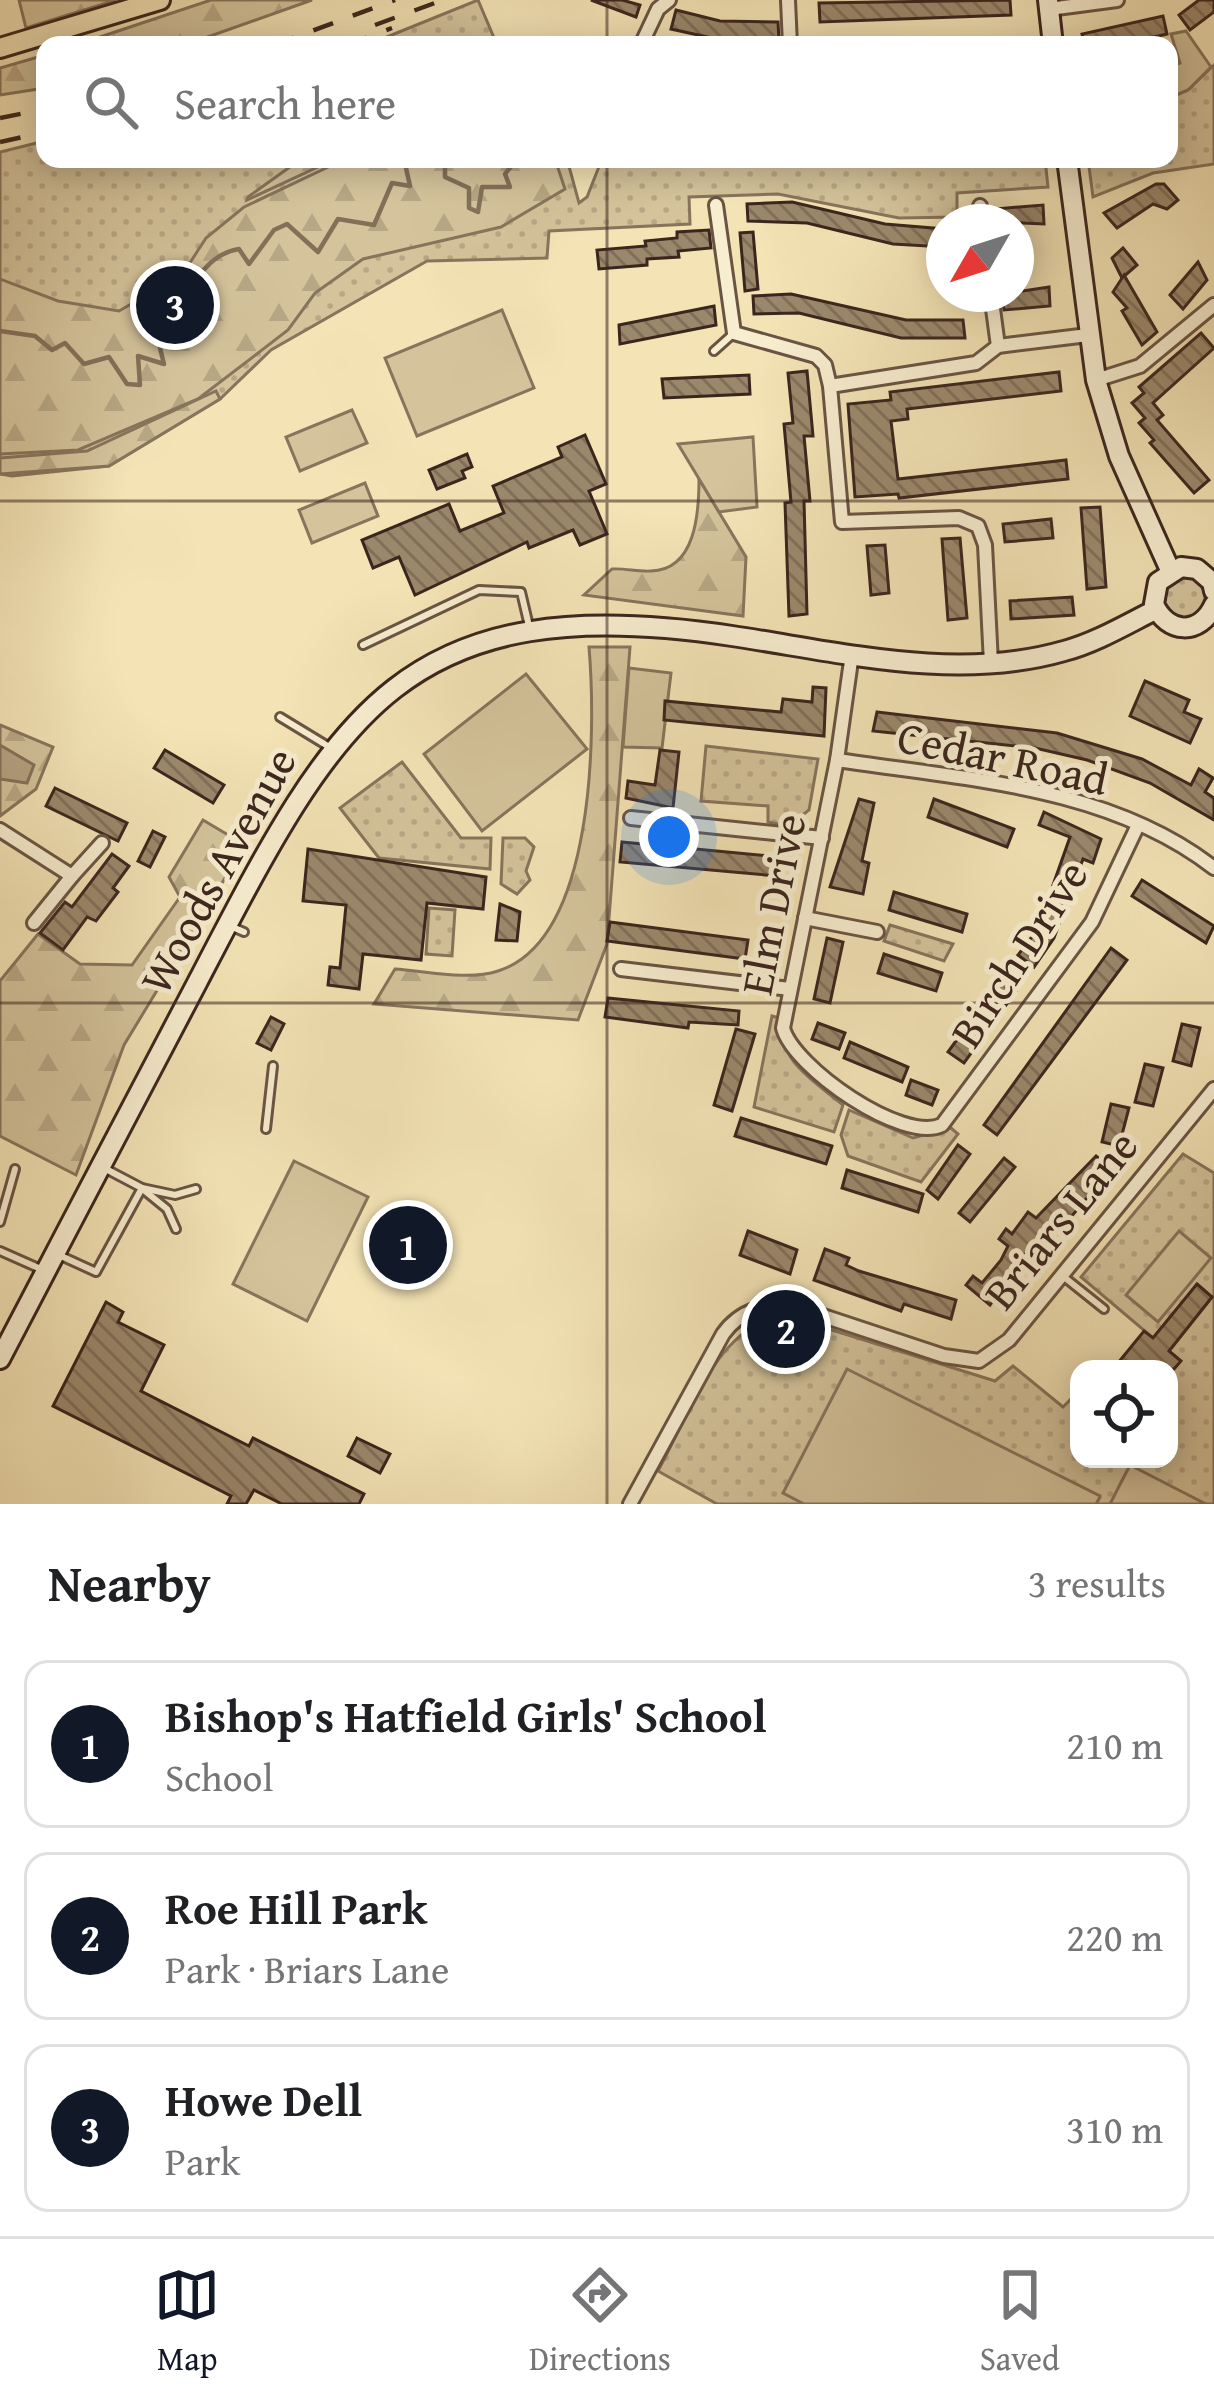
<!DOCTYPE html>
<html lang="en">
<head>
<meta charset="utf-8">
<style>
  body { margin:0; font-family:"Gentium Book Plus",serif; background:#f6f6f6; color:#202124 }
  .controls { position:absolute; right:36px; bottom:36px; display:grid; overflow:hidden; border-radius:24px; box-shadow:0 6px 30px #0003 }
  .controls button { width:108px; height:108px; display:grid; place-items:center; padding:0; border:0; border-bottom:3px solid #e0e0e0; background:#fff; color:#202124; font:60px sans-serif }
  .compass { position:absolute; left:926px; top:204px; width:108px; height:108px; border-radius:50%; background:#fff; box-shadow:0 6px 30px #0003; rotate:231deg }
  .you { position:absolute; left:669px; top:837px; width:42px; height:42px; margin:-30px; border:9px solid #fff; border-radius:50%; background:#1a73e8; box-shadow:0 0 0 18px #1a73e833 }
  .badge { display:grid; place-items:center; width:78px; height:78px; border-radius:50%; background:#111827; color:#fff; font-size:39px; font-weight:700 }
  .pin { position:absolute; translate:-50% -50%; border:6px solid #fff; box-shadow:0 3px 12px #0006 }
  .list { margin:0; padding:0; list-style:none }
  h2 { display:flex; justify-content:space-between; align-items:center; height:156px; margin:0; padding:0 48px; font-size:51px }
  h2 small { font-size:39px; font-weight:400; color:#757577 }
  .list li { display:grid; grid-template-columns:78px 1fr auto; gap:36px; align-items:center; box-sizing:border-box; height:168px; margin:0 24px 24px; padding:0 24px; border:3px solid #e0e0e0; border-radius:24px }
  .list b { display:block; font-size:45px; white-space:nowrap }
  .list p { margin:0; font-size:39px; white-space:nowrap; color:#757577 }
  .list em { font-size:39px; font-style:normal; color:#757577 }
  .icon { flex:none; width:66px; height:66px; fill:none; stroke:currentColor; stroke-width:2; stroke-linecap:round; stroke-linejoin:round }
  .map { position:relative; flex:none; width:1214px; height:1504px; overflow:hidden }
  .search { position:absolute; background:#fff; box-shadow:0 6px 30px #0003; left:36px; right:36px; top:36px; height:132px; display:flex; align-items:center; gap:30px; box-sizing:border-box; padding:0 42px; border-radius:24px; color:#757577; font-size:45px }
  .sheet { height:732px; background:#fff }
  nav { display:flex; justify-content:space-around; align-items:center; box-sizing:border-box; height:168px; border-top:3px solid #e0e0e0; background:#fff; font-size:33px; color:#757577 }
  nav a { display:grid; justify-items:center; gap:6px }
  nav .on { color:#111827 }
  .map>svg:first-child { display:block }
</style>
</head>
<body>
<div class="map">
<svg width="1214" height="1504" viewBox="0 0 1214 1504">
  <defs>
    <pattern id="grass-dots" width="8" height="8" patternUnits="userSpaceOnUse" patternTransform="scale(3)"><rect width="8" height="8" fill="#d4c39b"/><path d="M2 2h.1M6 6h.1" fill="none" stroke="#b7a785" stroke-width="1.8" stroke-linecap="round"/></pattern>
    <pattern id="forest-firs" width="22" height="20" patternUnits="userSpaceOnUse" patternTransform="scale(3)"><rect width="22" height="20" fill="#d4c39b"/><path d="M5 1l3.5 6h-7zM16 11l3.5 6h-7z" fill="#b7a785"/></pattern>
    <pattern id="building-back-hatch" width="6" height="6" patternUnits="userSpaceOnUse" patternTransform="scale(3)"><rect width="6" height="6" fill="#9b886c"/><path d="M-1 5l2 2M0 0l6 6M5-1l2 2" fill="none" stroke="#806f58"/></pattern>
  </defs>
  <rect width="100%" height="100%" fill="#f3e3b5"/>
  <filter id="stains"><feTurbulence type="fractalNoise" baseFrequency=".00167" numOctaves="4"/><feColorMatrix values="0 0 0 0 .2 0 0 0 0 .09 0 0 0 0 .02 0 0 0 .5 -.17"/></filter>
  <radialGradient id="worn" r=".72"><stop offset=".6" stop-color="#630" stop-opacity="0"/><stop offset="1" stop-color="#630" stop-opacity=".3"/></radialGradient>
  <!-- grass -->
  <g fill="url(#grass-dots)" stroke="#88745c" stroke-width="3">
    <path d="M 478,0 L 497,45 L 367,45 Z"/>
    <path d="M 1214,65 L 1214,164 L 1153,173 L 1093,197 L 1088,159 L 1169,159 L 1169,98 L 1188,90 Z"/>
    <path d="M 45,141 L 45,159 L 567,159 L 579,203 L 587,197 L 602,159 L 1045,159 L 1048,187 L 957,193 L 957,217 L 899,218 L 778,194 L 689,197 L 690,224 L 549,231 L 547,258 L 427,261 L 271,350 L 220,399 L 109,466 L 12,476 L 0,474 L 0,152 Z"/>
    <circle cx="1184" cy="598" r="21"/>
    <path d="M 706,746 L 818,759 L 809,810 L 789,826 L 768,822 L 768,806 L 701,801 Z"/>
    <path d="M 402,762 L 461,838 L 491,838 L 490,869 L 379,858 L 340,808 Z"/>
    <path d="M 503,838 L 525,838 L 534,847 L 526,871 L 530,880 L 517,894 L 501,884 Z"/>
    <path d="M 429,908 L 455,910 L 452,956 L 426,954 Z"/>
    <path d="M 890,925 L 953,944 L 944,961 L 884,941 Z"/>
    <path d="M 772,1016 L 779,1018 C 780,1062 810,1078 843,1105 L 834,1132 L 754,1107 Z"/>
    <path d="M 849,1110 L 913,1138 L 951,1128 L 958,1134 L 921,1182 L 848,1156 L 841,1135 Z"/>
    <path d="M 1183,1154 L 1214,1173 L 1214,1504 L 717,1504 L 658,1471 C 689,1415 714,1331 781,1314 L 995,1381 L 1013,1366 L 1063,1407 L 1071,1399 L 1079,1406 L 1079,1459 L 1169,1459 L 1169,1375 L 1180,1361 L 1169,1351 L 1212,1297 L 1198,1285 L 1153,1338 L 1081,1277 Z"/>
  </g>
  <!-- forest -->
  <g fill="url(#forest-firs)" stroke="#88745c" stroke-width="3">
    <path d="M 19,0 L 116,0 L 26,28 Z"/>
    <path d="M 211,0 L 312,0 L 185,45 L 76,45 Z"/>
    <path d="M 45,55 L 45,88 L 0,95 L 0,68 Z"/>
    <path d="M 301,159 L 335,159 L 247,200 L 248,197 Z"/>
    <path d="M 345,159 L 555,159 L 565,189 L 501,227 L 363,259 L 315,293 L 288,330 L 198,399 L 78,450 L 0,454 L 0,279 L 58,301 L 119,311 L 182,275 L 206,238 L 244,207 Z"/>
    <path d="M 216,391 L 220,399 L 109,466 L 0,474 L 0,458 L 87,451 Z"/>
    <path d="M 699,479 L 746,557 L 743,616 L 584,595 L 612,569 C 625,568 638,572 651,571 C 696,570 699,512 699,479 Z"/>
    <path d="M 589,647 L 630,647 L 607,944 L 578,1020 L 374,1004 L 395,969 C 426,971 468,981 498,971 C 596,940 596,730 589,647 Z"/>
    <path d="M 0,725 L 53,747 L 36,789 L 0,816 Z"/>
    <path d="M 203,820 L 245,845 L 124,1045 L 76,1175 L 0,1136 L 0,981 L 38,934 L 80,964 L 132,965 L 180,897 L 169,877 Z"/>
  </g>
  <!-- garden -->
  <g fill="#d4c39b" stroke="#88745c" stroke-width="3">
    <path d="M 1186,31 L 1211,67 L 1188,90 L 1169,98 L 1169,67 L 1180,63 L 1171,34 Z"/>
    <path d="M 502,310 L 534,388 L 417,436 L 385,358 Z"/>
    <path d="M 352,410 L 367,443 L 300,471 L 286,437 Z"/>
    <path d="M 753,437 L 757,507 L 719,512 L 678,444 Z"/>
    <path d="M 365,483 L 378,516 L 312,543 L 299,510 Z"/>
    <path d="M 629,668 L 671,673 L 662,748 L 623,747 Z"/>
    <path d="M 526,674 L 587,749 L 482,831 L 424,754 Z"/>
    <path d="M 294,1161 L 368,1197 L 307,1321 L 233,1284 Z"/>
    <path d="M 1179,1231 L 1211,1258 L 1158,1322 L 1126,1295 Z"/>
    <path d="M 847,1369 L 1100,1496 L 1100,1497 L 1096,1504 L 804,1504 L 783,1493 Z"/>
    <path d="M 1130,1465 L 1206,1504 L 1110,1504 Z"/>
  </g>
  <!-- water -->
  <path fill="#b4a281" stroke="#847059" stroke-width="3" d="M 0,745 L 34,765 L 27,783 L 0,779 Z"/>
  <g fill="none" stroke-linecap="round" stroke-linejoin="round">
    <!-- stream -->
    <g stroke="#847059" stroke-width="4.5">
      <path d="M 445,159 L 445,177 L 469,188 L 469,208 L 478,212 L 482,187 L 510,187 L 505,174 L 517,159"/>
      <path d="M 0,331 L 35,336 L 52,350 L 65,343 L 84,364 L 109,357 L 127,384 L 140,385 L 138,356 L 164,364 L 158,340 C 184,311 195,256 239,249 L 249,264 L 274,230 L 287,224 L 318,252 L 338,219 L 374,225 L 392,183 L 410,186 L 404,159"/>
    </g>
  </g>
  <!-- building -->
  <g fill="url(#building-back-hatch)" stroke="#3b251d" stroke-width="3">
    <path d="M 591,0 L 622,0 L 640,5 L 636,17 Z"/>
    <path d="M 1010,0 L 1011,15 L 820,22 L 819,3 Z"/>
    <path d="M 1199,0 L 1214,0 L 1214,12 L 1190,30 L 1179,15 Z"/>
    <path d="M 676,10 L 720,21 L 778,22 L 779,41 L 721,40 L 671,29 Z"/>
    <path d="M 1163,16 L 1167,34 L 1118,45 L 1085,45 L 1082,34 Z"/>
    <path d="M 1156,184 L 1164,184 L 1178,200 L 1167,209 L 1153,204 L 1117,228 L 1104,213 Z"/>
    <path d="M 792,202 L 885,224 L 944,229 L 944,247 L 893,244 L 807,223 L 748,221 L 747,204 Z"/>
    <path d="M 1043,205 L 1044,224 L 996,222 L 995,209 Z"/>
    <path d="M 709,230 L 711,248 L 678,251 L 679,257 L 647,259 L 647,265 L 599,269 L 597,250 L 646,246 L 645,241 L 677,238 L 677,232 Z"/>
    <path d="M 753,232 L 758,289 L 745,291 L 740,233 Z"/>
    <path d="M 1123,248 L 1137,265 L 1122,278 L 1112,258 Z"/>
    <path d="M 1198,262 L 1207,280 L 1183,309 L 1170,295 Z"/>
    <path d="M 1124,275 L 1157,332 L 1142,345 L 1122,311 L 1127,308 L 1113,292 Z"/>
    <path d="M 1049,287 L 1050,306 L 1004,310 L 1002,294 Z"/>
    <path d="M 791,294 L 906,320 L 963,320 L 965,338 L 901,338 L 799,313 L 754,314 L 753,296 Z"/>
    <path d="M 714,306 L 716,325 L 620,344 L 619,325 Z"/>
    <path d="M 1201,333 L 1214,348 L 1153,403 L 1163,415 L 1157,420 L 1209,480 L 1194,493 L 1150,443 L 1154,440 L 1139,423 L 1145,418 L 1132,403 L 1144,393 L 1139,387 Z"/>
    <path d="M 807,371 L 813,436 L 804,436 L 810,501 L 804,501 L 807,614 L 789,616 L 785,503 L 791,502 L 784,424 L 793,423 L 788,373 Z"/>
    <path d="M 1059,372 L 1061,391 L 907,409 L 908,419 L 891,421 L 898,479 L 1066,460 L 1068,479 L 899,498 L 898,494 L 855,497 L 848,404 L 891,400 L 890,392 Z"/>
    <path d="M 749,375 L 750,394 L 664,398 L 662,379 Z"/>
    <path d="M 585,435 L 606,484 L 589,491 L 607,534 L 580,545 L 573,530 L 529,548 L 527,542 L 415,595 L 399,557 L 373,568 L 362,540 L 449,504 L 460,531 L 504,513 L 493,486 L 562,457 L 558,447 Z"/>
    <path d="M 467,454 L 472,467 L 462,471 L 465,478 L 437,489 L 429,470 Z"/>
    <path d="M 1100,507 L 1106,587 L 1087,589 L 1081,508 Z"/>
    <path d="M 1051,519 L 1053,538 L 1005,542 L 1003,524 Z"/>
    <path d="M 960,538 L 967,618 L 948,620 L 942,539 Z"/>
    <path d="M 885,545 L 889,593 L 871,595 L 867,546 Z"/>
    <path d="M 1072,597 L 1074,615 L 1011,619 L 1010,601 Z"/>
    <path d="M 1145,681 L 1189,700 L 1184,712 L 1201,719 L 1190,743 L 1130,716 Z"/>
    <path d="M 813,687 L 826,688 L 824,736 L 664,720 L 665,701 L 781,712 L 783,699 L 812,702 Z"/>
    <path d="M 877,712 L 1057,733 L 1142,759 L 1191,785 L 1199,769 L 1213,778 L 1205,792 L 1214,798 L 1214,820 L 1150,783 L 1087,760 L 1035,748 L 873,731 Z"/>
    <path d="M 165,750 L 224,785 L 213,803 L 154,768 Z"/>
    <path d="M 660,750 L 679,752 L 673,808 L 626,798 L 628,781 L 655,785 Z"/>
    <path d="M 55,788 L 127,823 L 118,841 L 46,806 Z"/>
    <path d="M 859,799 L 874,803 L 862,861 L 869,863 L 863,894 L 830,887 Z"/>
    <path d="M 934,799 L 1014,829 L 1007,847 L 928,817 Z"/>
    <path d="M 1044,812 L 1101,839 L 1093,863 L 1083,859 L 1054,938 L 1034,967 L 1018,955 L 1037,930 L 1070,837 L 1039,825 Z"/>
    <path d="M 153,831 L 165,837 L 150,867 L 138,861 Z"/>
    <path d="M 622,842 L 779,857 L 777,876 L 620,862 Z"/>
    <path d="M 308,849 L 486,877 L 483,909 L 427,903 L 421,960 L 363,954 L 359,989 L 328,985 L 330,967 L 340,968 L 346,905 L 303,901 Z"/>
    <path d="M 112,854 L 129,866 L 113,888 L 118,892 L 96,921 L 87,917 L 63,950 L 40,933 L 65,902 L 72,907 Z"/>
    <path d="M 1142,880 L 1214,926 L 1206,943 L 1132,896 Z"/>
    <path d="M 894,892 L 967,914 L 962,932 L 889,910 Z"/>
    <path d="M 500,904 L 520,912 L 517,941 L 496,940 Z"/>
    <path d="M 610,922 L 748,940 L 745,959 L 607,941 Z"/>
    <path d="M 827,938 L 843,942 L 830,1003 L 814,999 Z"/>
    <path d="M 1111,948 L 1127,960 L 997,1135 L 984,1125 Z"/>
    <path d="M 884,954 L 942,973 L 936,991 L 878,973 Z"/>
    <path d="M 1003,976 L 1019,987 L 964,1063 L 948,1052 Z"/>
    <path d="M 608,998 L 739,1011 L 738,1025 L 689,1022 L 688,1028 L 605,1017 Z"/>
    <path d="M 271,1017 L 284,1024 L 271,1050 L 257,1043 Z"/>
    <path d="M 818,1023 L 845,1033 L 839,1049 L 812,1039 Z"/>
    <path d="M 1182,1024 L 1200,1028 L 1191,1066 L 1173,1061 Z"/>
    <path d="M 736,1029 L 755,1034 L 732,1111 L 714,1105 Z"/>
    <path d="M 850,1042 L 908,1067 L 902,1082 L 844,1058 Z"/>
    <path d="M 1145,1064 L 1163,1068 L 1153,1106 L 1135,1102 Z"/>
    <path d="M 911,1080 L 938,1090 L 932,1105 L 906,1095 Z"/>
    <path d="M 1111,1104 L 1129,1108 L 1119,1146 L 1102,1142 Z"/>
    <path d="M 741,1118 L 832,1146 L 826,1164 L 735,1136 Z"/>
    <path d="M 958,1145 L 970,1154 L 938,1199 L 927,1190 Z"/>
    <path d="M 1096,1156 L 1111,1169 L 1066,1223 L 1059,1218 L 1038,1245 L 1034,1242 L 990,1305 L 966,1285 L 973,1276 L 982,1283 L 1001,1260 L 1008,1246 L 999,1239 L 1006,1229 L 1012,1234 L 1028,1212 L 1036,1218 Z"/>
    <path d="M 1004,1158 L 1015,1167 L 970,1222 L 959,1213 Z"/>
    <path d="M 847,1170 L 923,1194 L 918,1212 L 842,1188 Z"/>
    <path d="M 748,1231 L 797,1250 L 790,1274 L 740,1255 Z"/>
    <path d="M 825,1249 L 849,1258 L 846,1265 L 859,1271 L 956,1300 L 951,1319 L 904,1304 L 901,1311 L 814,1280 Z"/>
    <path d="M 1197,1284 L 1212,1297 L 1169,1351 L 1181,1361 L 1174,1369 L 1113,1369 L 1144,1331 L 1153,1338 Z"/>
    <path d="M 106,1302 L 123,1312 L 118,1322 L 164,1345 L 141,1391 L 249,1446 L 253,1438 L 364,1494 L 359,1504 L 282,1504 L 254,1490 L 246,1504 L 227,1504 L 231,1496 L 53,1406 Z"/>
    <path d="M 357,1438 L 390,1454 L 380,1473 L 348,1456 Z"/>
  </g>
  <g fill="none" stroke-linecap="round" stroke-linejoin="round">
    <defs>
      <g id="lane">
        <path d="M 714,351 L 734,333"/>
        <path d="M 363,645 L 479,590 L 521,592 L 529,626"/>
        <path d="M 280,717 L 331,748"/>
        <path d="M 230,926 L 244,932"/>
        <path d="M 266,1129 L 273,1066"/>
        <path d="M 142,1188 L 175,1195 L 196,1189"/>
        <path d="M 145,1191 L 167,1209 L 176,1229"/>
        <path d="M 0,1222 L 15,1169"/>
        <path d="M 0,1251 L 43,1270"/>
        <path d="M 61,1256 L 96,1272 L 142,1188 L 104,1168"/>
        <path d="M 1064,1277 L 1104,1309"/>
      </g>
      <g id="street">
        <path d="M 788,0 L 790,45"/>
        <path d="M 1049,9 L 1117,0"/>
        <path d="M 641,45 L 658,9 L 669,0"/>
        <path d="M 716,205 L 734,333 L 816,356 L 825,365 L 830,386"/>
        <path d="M 980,206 L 982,222"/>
        <path d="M 991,294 L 998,346"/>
        <path d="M 1096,380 L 1140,366 L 1214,305"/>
        <path d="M 852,654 L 837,760 L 783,1028 C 793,1067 903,1144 942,1125 L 1092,922 L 1138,825"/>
        <path d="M 991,663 L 985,545 L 978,526 L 959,518 L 842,522 L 830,386 L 976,363 L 998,346 L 1088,335"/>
        <path d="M 837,760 C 963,779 1109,786 1214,868"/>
        <path d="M 631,818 L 822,838"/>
        <path d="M 0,830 L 72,876 L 34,923"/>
        <path d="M 72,876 L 102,843"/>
        <path d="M 805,918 L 877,932"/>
        <path d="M 621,969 L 790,989"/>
        <path d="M 630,1504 L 723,1334 C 740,1310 768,1302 796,1307 L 944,1356 L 979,1361 L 1009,1340 L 1214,1089"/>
      </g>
      <g id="secondary">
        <path d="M 1048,0 L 1053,45"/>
        <path d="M 1067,159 L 1096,380 L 1119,456 L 1170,570"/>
        <path d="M 1214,591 L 1212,582 L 1197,569 L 1181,567 L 1158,582 L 1154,604 C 1167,634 1200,636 1214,605"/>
        <path d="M 0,1359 C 66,1233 131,1107 198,981 C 336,716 400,586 732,636 C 840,652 956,682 1064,651 C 1095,643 1127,624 1155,610"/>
      </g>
      <path id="primary" d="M 0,48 L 160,0"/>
    </defs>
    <!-- lane casing -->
    <use href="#lane" stroke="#695443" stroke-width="12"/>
    <!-- street casing -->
    <use href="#street" stroke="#695443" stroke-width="18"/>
    <!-- secondary casing -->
    <use href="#secondary" stroke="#3b251d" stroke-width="24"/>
    <!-- primary casing -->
    <use href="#primary" stroke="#3b251d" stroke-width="24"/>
    <!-- lane -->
    <use href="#lane" stroke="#f7edcf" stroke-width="6"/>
    <!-- street -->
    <use href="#street" stroke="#f7edcf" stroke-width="12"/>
    <!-- secondary -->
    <use href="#secondary" stroke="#f7edcf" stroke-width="18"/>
    <!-- primary -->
    <use href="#primary" stroke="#f3e3b5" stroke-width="18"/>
    <!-- rail -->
    <g stroke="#3b251d" stroke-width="4.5" stroke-dasharray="21 21" stroke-linecap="butt">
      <path d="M 375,25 L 443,0"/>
      <path d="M 274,45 L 395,0"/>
      <path d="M 347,45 L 392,28"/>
      <path d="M 0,118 L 45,109"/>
      <path d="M 0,142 L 45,132"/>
    </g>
  </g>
  <!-- grid -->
  <path fill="none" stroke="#3b251d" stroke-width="3" stroke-opacity="0.55" d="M 607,0 L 607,45M 607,159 L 607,1504M 0,501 L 1214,501M 0,1003 L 1214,1003"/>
  <g text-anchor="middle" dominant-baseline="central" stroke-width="10" stroke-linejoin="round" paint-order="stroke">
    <!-- street labels -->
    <g font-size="45" fill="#3b251d" stroke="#f7edcf">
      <text transform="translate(1003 757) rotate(12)">Cedar Road</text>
      <text transform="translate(217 870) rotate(-61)">Woods Avenue</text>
      <text transform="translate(772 904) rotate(-79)">Elm Drive</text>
      <text transform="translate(1018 953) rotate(-57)">Birch Drive</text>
      <text transform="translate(1060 1219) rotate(-51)">Briars Lane</text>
    </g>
  </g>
  <rect width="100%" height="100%" filter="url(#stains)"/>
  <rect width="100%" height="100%" fill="url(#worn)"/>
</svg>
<div class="controls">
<button><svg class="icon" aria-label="locate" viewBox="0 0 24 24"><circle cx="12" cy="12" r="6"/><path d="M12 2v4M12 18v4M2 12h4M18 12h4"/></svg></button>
</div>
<svg class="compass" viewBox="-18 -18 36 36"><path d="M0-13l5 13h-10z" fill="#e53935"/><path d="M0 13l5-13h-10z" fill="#757577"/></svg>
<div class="you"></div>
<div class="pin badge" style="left:408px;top:1245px">1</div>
<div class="pin badge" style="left:786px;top:1329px">2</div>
<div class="pin badge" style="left:175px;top:305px">3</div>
<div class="search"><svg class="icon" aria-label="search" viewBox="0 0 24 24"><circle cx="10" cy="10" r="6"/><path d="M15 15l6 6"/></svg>Search here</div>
</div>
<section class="sheet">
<h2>Nearby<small>3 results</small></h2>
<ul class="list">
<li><span class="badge">1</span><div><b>Bishop's Hatfield Girls' School</b><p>School</p></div><em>210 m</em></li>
<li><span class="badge">2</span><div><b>Roe Hill Park</b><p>Park · Briars Lane</p></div><em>220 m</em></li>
<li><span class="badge">3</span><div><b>Howe Dell</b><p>Park</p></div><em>310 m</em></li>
</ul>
</section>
<nav>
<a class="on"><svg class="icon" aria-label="map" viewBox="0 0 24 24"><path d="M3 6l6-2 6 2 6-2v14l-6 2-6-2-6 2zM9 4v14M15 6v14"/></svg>Map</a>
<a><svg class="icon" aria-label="directions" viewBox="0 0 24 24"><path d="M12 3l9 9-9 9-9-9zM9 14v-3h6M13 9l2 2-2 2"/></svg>Directions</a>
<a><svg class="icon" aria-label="saved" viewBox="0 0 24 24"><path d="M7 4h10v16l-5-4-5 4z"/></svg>Saved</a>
</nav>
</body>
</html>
